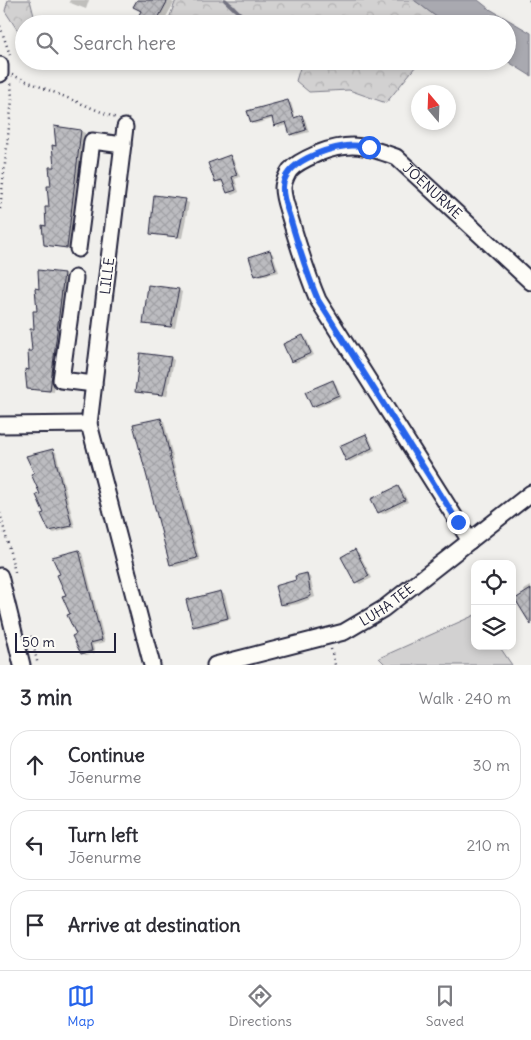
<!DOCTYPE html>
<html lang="en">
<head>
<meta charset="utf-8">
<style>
  body { margin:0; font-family:Delius,sans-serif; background:#f2f2f3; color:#2b2b33 }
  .controls { position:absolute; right:15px; bottom:15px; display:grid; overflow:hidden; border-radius:10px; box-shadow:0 2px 8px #0003 }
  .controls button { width:45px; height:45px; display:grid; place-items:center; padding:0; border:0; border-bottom:1px solid #e1e1e2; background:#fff; color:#2b2b33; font:25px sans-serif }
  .compass { position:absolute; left:411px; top:85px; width:45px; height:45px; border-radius:50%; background:#fff; box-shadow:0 2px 8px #0003; rotate:341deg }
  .scale { position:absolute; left:15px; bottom:12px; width:101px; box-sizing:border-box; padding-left:5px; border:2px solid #22223b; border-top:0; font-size:14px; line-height:18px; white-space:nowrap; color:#22223b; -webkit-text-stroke:4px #fdfcf7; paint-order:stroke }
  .stop { position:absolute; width:15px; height:15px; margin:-11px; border:4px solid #2563eb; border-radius:50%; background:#fff }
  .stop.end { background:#2563eb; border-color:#fff; box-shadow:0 1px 5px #0008 }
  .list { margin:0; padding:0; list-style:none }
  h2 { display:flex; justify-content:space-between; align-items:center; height:65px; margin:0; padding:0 20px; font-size:21px }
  h2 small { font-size:16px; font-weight:400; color:#7c7c81 }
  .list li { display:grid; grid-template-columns:32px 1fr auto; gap:15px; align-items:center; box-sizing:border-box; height:70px; margin:0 10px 10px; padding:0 10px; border:1px solid #e1e1e2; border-radius:20px }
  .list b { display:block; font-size:19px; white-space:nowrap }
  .list p { margin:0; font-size:16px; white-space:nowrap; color:#7c7c81 }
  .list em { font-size:16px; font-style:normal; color:#7c7c81 }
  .icon { flex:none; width:28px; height:28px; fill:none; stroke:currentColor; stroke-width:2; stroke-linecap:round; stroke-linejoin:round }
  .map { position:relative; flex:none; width:531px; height:665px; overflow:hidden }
  .search { position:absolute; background:#fff; box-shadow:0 2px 8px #0003; left:15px; right:15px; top:15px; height:55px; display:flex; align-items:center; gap:12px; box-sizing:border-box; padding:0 18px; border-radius:28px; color:#7c7c81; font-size:19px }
  .sheet { height:305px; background:#fff }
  nav { display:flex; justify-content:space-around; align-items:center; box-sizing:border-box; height:70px; border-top:1px solid #e1e1e2; background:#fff; font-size:14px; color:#7c7c81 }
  nav a { display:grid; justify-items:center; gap:2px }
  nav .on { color:#2563eb }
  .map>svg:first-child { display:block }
</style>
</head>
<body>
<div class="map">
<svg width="531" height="665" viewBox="0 0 531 665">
  <defs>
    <pattern id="forest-crowns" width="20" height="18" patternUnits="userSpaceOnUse" patternTransform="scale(1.25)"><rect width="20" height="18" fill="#d2d1d1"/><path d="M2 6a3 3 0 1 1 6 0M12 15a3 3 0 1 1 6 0" fill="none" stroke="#b4b3b4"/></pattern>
    <pattern id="building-cross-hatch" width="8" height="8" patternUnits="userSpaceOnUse" patternTransform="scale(1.25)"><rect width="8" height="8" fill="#bcbcc0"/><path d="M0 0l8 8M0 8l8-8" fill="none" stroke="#a1a1a6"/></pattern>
  </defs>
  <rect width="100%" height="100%" fill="#f0efec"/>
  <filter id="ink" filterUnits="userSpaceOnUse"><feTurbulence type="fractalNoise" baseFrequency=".02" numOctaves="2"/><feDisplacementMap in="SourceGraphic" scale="10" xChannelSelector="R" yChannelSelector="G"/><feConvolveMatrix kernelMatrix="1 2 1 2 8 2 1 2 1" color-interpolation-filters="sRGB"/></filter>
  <g filter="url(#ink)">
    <!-- green -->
    <path fill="#d2d1d1" stroke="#7a7a86" d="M 475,615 L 475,646 L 499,646 L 512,665 L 386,665 L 379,658 Z"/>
    <!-- forest -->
    <g fill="url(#forest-crowns)" stroke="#7a7a86">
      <path d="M 8,0 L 30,0 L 36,24 L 24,24 L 24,32 L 18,31 L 5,11 Z"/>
      <path d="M 176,0 L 414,0 L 443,22 L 443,24 L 167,24 Z"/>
      <path d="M 302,61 L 420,61 L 386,103 L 349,90 L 309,92 L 296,81 Z"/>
    </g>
    <!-- water -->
    <path fill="#a9a9b0" stroke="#737381" d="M 414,0 L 478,0 L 488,8 L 531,33 L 531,76 L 507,61 L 507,24 L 446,24 Z"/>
    <!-- shadow -->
    <g fill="#0003">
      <path d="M 70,0 L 89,0 L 86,9 L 73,4 L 69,2 Z"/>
      <path d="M 139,0 L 169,0 L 174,3 L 162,24 L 135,24 L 142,11 Z"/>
      <path d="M 288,102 L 291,103 L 296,119 L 302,117 L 305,119 L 309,132 L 294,136 L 291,134 L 288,125 L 279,127 L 275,125 L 273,119 L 255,124 L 252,123 Z"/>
      <path d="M 56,128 L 81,131 L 85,133 L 71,249 L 49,246 L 45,244 L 55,169 L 57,147 Z"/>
      <path d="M 230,157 L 233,159 L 240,177 L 235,179 L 239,192 L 232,195 L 228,192 L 224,182 L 220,183 L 216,181 Z"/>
      <path d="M 185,201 L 189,203 L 182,238 L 155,235 L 151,233 Z"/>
      <path d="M 270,252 L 273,254 L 279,272 L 259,277 L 256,275 Z"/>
      <path d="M 39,271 L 64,274 L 68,276 L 54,392 L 32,390 L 28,388 L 40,290 Z"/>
      <path d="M 179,290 L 182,292 L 175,328 L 148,325 L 145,323 Z"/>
      <path d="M 302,336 L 306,338 L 314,355 L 295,363 L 292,361 Z"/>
      <path d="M 171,358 L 174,360 L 167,396 L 140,393 L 137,391 Z"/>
      <path d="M 333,382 L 336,384 L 342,397 L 316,408 L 313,406 Z"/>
      <path d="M 161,419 L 164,421 L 173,457 L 172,457 L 200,560 L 175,567 L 171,564 Z"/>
      <path d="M 365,435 L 369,437 L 375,450 L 350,462 L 347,460 Z"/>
      <path d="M 52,450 L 56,452 L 75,527 L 54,533 L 50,531 L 46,514 Z"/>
      <path d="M 398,487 L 402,490 L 408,502 L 383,514 L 379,512 Z"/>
      <path d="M 79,551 L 82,553 L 105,642 L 93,645 L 95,653 L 86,655 L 82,653 L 68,596 Z"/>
      <path d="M 355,551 L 359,553 L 372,578 L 360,584 L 356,582 Z"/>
      <path d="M 306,575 L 310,577 L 315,597 L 298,604 L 284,606 L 281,604 L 298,581 Z"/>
      <path d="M 531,586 L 531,618 L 524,590 Z"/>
      <path d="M 221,592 L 225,595 L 231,619 L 198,628 L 194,626 Z"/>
    </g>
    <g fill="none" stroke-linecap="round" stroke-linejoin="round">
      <!-- stream -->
      <path stroke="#737381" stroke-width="4" d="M 225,0 L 251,24"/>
    </g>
    <!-- building -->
    <g fill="url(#building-cross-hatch)" stroke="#22223b">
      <path d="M 137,0 L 168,0 L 155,24 L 134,24 L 141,11 L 133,7 Z"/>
      <path d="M 288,100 L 294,118 L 302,115 L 306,130 L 290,135 L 286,122 L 274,126 L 272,117 L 251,123 L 247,111 Z"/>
      <path d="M 54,126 L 81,130 L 67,248 L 44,245 L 42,225 L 46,226 L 45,207 L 49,207 L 47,186 L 51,186 L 49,167 L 54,167 L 52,145 L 56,146 Z"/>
      <path d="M 230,155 L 237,175 L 232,177 L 236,190 L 227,193 L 222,180 L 215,182 L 208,163 Z"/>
      <path d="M 154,195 L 186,199 L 178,237 L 150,234 Z"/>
      <path d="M 270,250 L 276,270 L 255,276 L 249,257 Z"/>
      <path d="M 38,270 L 64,273 L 50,391 L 27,389 L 25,369 L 29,370 L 28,351 L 32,351 L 30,329 L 34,329 L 33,311 L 37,311 L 35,288 L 39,289 Z"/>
      <path d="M 148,285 L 179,289 L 171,327 L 143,324 Z"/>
      <path d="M 303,335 L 311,353 L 291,362 L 283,344 Z"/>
      <path d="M 140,353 L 171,357 L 163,395 L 135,392 Z"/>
      <path d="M 333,380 L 339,395 L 312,407 L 305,392 Z"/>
      <path d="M 161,418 L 170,455 L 169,455 L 197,558 L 170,565 L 133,424 Z"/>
      <path d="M 366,434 L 372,448 L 346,461 L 339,446 Z"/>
      <path d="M 53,449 L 72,526 L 49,531 L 41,514 L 44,513 L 36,495 L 40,494 L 31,474 L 34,473 L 26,456 Z"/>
      <path d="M 398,486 L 405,500 L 378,513 L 371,499 Z"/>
      <path d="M 355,549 L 369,576 L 355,583 L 341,557 Z"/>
      <path d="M 79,550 L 102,640 L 90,643 L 92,651 L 81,654 L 72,636 L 76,634 L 67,615 L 70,614 L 62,596 L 66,595 L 57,575 L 60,574 L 52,557 Z"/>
      <path d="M 307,573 L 311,596 L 294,602 L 280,605 L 275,586 L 296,580 L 295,576 Z"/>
      <path d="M 531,589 L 531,625 L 515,599 Z"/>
      <path d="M 221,591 L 228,618 L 193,627 L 186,600 Z"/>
    </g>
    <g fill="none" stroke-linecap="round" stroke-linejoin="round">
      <defs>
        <g id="minor">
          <path d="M 0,65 L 0,74"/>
          <path d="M 125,127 L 89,424 L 152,665"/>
          <path d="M 78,249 L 92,141 L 123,145"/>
          <path d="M 75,278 L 61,380 L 94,384"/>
          <path d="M 0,425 L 89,424"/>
          <path id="s1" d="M 470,541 L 318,300 C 307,274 299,248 291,221 C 288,210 283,199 283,188 C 283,183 287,174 290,170 C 297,162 310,157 319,153 C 351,141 366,146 396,157 L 531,282"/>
          <path d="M 0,576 L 22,665"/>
          <path id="s2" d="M 215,665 L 344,632 L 383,609 L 531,493"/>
        </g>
      </defs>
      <!-- minor casing -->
      <use href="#minor" stroke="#22223b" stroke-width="19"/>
      <!-- path -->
      <g stroke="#22223b" stroke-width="2.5" stroke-dasharray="1 4" stroke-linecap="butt">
        <path d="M 529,0 L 531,1"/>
        <path d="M 0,26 L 10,55"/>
        <path d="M 12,75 L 116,118"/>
        <path d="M 0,209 L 12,100 L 11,81"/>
        <path d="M 0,513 L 15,572"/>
        <path d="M 31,636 L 38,665"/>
        <path d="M 331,649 L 335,665"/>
      </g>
      <!-- minor -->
      <use href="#minor" stroke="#fdfcf7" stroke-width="15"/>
    </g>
  </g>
  <g fill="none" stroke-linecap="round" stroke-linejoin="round" filter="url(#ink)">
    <!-- route -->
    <path stroke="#2563eb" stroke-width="6" d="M 369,147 C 362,146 353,145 346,146 C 325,149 284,162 283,187 C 282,198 288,210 291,221 C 299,248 307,274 318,300 L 458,522"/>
  </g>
  <g text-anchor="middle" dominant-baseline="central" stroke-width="4" stroke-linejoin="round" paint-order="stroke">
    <!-- street labels -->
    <g font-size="14" fill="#22223b" stroke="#fdfcf7">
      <text stroke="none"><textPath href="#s1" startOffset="585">JÕENURME</textPath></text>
      <text transform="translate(107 276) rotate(-83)">LILLE</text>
      <text stroke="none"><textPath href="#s2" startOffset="184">LUHA TEE</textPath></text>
    </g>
  </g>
</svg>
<div class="controls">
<button><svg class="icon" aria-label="locate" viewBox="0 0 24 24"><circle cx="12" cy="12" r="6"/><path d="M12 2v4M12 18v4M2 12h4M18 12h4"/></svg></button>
<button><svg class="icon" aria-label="layers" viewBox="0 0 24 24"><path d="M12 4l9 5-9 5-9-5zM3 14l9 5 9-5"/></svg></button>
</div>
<svg class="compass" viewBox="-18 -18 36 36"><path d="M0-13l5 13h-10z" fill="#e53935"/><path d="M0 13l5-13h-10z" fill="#7c7c81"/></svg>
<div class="scale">50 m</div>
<div class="stop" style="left:369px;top:147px"></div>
<div class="stop end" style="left:458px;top:522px"></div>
<div class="search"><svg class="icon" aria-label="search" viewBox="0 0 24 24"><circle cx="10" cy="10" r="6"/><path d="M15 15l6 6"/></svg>Search here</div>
</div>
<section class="sheet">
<h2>3 min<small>Walk · 240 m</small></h2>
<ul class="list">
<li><svg class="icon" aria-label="ahead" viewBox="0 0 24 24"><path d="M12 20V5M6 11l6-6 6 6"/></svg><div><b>Continue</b><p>Jõenurme</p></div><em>30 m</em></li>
<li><svg class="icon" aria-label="left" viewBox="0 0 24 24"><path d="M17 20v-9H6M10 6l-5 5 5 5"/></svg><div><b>Turn left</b><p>Jõenurme</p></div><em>210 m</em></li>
<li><svg class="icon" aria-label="arrive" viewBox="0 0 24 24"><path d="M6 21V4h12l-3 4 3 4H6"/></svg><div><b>Arrive at destination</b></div></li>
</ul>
</section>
<nav>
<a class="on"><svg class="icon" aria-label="map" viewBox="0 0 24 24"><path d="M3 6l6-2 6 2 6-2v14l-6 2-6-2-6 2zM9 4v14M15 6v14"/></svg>Map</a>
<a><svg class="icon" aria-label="directions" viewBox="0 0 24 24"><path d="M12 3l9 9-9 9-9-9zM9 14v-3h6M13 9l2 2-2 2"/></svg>Directions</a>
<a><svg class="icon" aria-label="saved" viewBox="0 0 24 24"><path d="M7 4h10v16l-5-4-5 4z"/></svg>Saved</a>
</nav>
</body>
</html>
